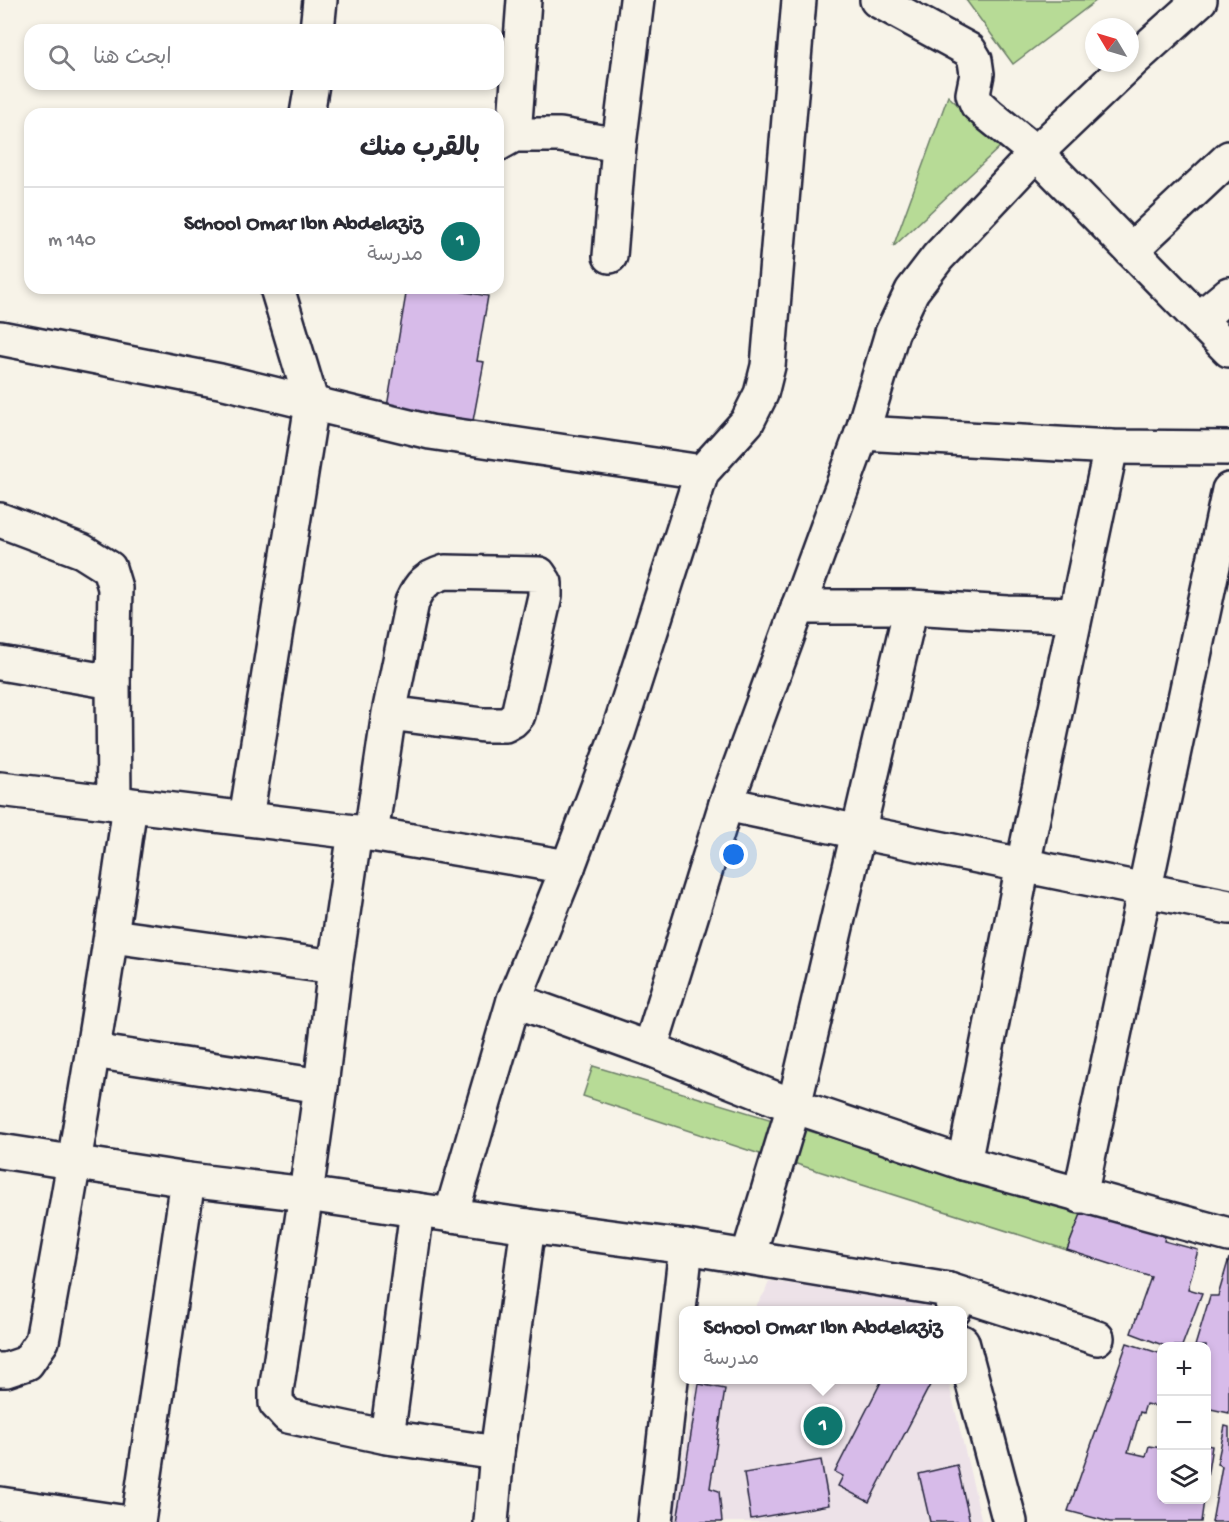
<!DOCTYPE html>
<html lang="ar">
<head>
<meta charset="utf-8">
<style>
  body { margin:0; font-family:"Gochi Hand","Playpen Sans Arabic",sans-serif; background:#f7f7f7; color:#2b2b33; direction:rtl }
  .controls { position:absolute; right:18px; bottom:18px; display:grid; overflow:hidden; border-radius:12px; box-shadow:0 3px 9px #0003 }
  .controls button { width:54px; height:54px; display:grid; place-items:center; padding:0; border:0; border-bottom:2px solid #e1e1e2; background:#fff; color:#2b2b33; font:30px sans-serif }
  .compass { position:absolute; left:1085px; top:18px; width:54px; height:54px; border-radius:50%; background:#fff; box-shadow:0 3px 9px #0003; rotate:308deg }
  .you { position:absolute; left:734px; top:855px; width:21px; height:21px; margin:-15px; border:4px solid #fff; border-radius:50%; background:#1a73e8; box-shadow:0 0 0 9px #1a73e833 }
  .badge { display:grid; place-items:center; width:39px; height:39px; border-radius:50%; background:#0f766e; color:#fff; font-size:20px; font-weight:700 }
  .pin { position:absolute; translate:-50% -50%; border:3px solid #fff; box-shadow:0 2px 6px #0006 }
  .popup { position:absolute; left:679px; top:1306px; width:288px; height:78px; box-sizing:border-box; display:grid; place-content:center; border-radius:12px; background:#fff; filter:drop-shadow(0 2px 4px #0005); font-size:20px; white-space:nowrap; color:#7c7c81 }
  .popup b { font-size:22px; color:#2b2b33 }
  .popup::after { content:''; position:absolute; left:50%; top:100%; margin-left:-12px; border:12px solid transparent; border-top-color:#fff }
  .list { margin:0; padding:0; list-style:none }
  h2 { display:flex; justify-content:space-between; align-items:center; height:78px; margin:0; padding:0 24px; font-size:26px }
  h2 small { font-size:20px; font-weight:400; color:#7c7c81 }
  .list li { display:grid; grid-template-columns:39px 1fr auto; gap:18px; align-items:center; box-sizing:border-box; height:108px; padding:0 24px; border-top:2px solid #e1e1e2 }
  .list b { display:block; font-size:22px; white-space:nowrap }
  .list p { margin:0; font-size:20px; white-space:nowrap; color:#7c7c81 }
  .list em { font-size:20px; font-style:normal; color:#7c7c81 }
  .icon { flex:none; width:33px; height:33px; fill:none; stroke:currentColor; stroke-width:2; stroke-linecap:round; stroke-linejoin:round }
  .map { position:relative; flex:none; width:1229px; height:1522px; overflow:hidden; direction:ltr }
  .search { position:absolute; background:#fff; box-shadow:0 3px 9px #0003; left:24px; top:24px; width:480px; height:66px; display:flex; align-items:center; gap:15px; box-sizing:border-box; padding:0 21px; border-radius:18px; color:#7c7c81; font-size:22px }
  .panel { position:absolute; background:#fff; box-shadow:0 3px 9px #0003; left:24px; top:108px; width:480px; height:186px; border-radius:18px; direction:rtl }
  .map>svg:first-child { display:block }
</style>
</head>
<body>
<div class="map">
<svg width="1229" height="1522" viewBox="0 0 1229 1522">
  <rect width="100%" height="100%" fill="#f7f3e8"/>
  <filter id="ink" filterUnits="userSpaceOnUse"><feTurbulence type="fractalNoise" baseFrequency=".0167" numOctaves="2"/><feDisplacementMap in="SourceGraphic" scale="12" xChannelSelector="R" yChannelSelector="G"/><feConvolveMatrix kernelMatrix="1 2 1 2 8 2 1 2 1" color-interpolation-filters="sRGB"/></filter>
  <g filter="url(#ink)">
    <!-- built -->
    <g fill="#ede2e8">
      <path d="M 769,1281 L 929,1302 L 931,1310 L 753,1310 L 765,1292 Z"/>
      <path d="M 695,1380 L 948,1380 L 982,1522 L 672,1522 Z"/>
    </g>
    <!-- green -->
    <g fill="#b7db96" stroke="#6c7e68" stroke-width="1.5">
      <path d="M 966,0 L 1097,0 L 1013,64 Z"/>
      <path d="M 948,96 L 1002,145 L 893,247 Z"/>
      <path d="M 593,1066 L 1082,1213 L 1067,1250 L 787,1161 L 769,1157 L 583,1096 Z"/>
    </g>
    <!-- building -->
    <g fill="#d7bbe9" stroke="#22223b" stroke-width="1.5">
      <path d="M 407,288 L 441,288 L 488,296 L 477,361 L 484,362 L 473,421 L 387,407 Z"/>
      <path d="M 1083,1209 L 1165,1236 L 1164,1241 L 1198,1250 L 1188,1289 L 1202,1293 L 1182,1346 L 1165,1346 L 1131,1333 L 1151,1277 L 1067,1250 Z"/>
      <path d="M 1229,1258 L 1229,1413 L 1206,1408 L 1206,1346 L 1195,1346 L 1210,1296 L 1218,1296 Z"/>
      <path d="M 1127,1343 L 1162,1354 L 1162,1407 L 1146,1404 L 1143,1413 L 1140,1412 L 1128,1452 L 1146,1456 L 1149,1446 L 1162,1448 L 1162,1500 L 1204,1500 L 1201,1522 L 1110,1522 L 1068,1511 Z"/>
      <path d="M 882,1380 L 924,1380 L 931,1383 L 869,1502 L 838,1486 L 843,1476 L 835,1472 Z"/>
      <path d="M 699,1384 L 725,1389 L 710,1488 L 719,1491 L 722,1522 L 677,1522 Z"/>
      <path d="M 1225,1426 L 1229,1427 L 1229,1522 L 1212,1522 L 1222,1466 L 1217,1464 Z"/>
      <path d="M 1206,1445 L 1212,1446 L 1206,1484 Z"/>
      <path d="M 821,1460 L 829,1505 L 751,1519 L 744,1473 Z"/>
      <path d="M 957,1465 L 970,1522 L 930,1522 L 919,1474 Z"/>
    </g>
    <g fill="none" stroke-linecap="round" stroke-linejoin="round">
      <defs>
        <g id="minor">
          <path d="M 877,0 L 969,50 L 975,60 L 977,74 L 973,94 L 977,104 L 989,115 L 1036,153 L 1229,350"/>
          <path d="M 317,30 L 320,0"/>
          <path d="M 1130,63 L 1200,0"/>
          <path d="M 307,114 L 312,84"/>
          <path d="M 514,135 L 524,0"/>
          <path d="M 498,144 L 514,135 L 560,135 L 619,145"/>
          <path d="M 1131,250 L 1229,158"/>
          <path d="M 610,256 L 619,145 L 637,0"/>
          <path d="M 1199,319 L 1229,294"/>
          <path d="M 0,338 L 220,381 L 430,432 L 702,472"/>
          <path d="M 862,433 L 1111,447 L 1229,448"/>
          <path d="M 0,520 L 82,551 L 109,568 L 115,588 L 113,682 L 114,803"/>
          <path d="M 798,607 L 911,607 L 1008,613 L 1075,615"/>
          <path d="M 0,663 L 113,682"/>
          <path d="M 0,789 L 371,834 L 568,867"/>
          <path d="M 726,804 L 859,832 L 1229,907"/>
          <path d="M 246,818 L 312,404 L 277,288"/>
          <path d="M 355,832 L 335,967 L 321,1086 L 306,1194 L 276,1391 L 276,1403 L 288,1416 L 387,1437 L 497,1453"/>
          <path d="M 371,834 L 389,713 L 412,602 C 420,584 426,578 445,572 L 539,574 L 545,583 L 545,596 L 518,715 L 512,721 L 505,725 L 483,725 L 389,713"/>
          <path d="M 112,936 L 335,967"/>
          <path d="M 514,1000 L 650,1049 L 794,1106 L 964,1163 L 1229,1235"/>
          <path d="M 650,1049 L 726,804 L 862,433 L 892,333 L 912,291 L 938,257 L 1036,153 L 1130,63"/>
          <path d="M 93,1051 L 321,1086"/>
          <path d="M 0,1151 L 188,1180 L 306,1194 L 528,1226 L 686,1247 L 949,1290 L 954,1310"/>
          <path d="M 964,1163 L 1023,865 L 1111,447"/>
          <path d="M 1080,1196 L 1229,490"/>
          <path d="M 451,1215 L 514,1000 L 568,867 L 618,733 L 702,472 L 747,422 L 761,394 L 768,366 L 799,0"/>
          <path d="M 748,1257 L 794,1106 L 911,607"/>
          <path d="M 949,1290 L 1097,1338"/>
          <path d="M 962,1342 L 1010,1522"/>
          <path d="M 0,1370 L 6,1370 L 27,1363 L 42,1341 C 75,1163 105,984 130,805"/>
          <path d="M 387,1437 L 417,1210"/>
          <path d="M 0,1504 L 121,1522"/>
          <path d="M 138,1522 L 188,1180"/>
          <path d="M 491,1522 L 497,1453 L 528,1226"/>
          <path d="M 655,1522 L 686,1247"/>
        </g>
      </defs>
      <!-- minor casing -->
      <use href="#minor" stroke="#22223b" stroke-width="38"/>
      <!-- minor -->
      <use href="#minor" stroke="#f7f3e8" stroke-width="33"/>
    </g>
  </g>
</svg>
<div class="controls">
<button>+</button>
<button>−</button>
<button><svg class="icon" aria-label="layers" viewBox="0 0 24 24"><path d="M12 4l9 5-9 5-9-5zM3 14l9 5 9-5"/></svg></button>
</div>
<svg class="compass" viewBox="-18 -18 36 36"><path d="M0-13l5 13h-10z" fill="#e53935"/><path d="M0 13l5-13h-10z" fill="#7c7c81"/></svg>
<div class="you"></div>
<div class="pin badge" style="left:823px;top:1426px">1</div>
<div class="popup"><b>School Omar Ibn Abdelaziz</b>مدرسة</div>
<div class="search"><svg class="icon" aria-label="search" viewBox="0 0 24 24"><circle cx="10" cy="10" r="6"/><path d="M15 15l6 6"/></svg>ابحث هنا</div>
<section class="panel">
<h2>بالقرب منك<small></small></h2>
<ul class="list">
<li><span class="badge">1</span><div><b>School Omar Ibn Abdelaziz</b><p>مدرسة</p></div><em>140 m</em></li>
</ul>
</section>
</div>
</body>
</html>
